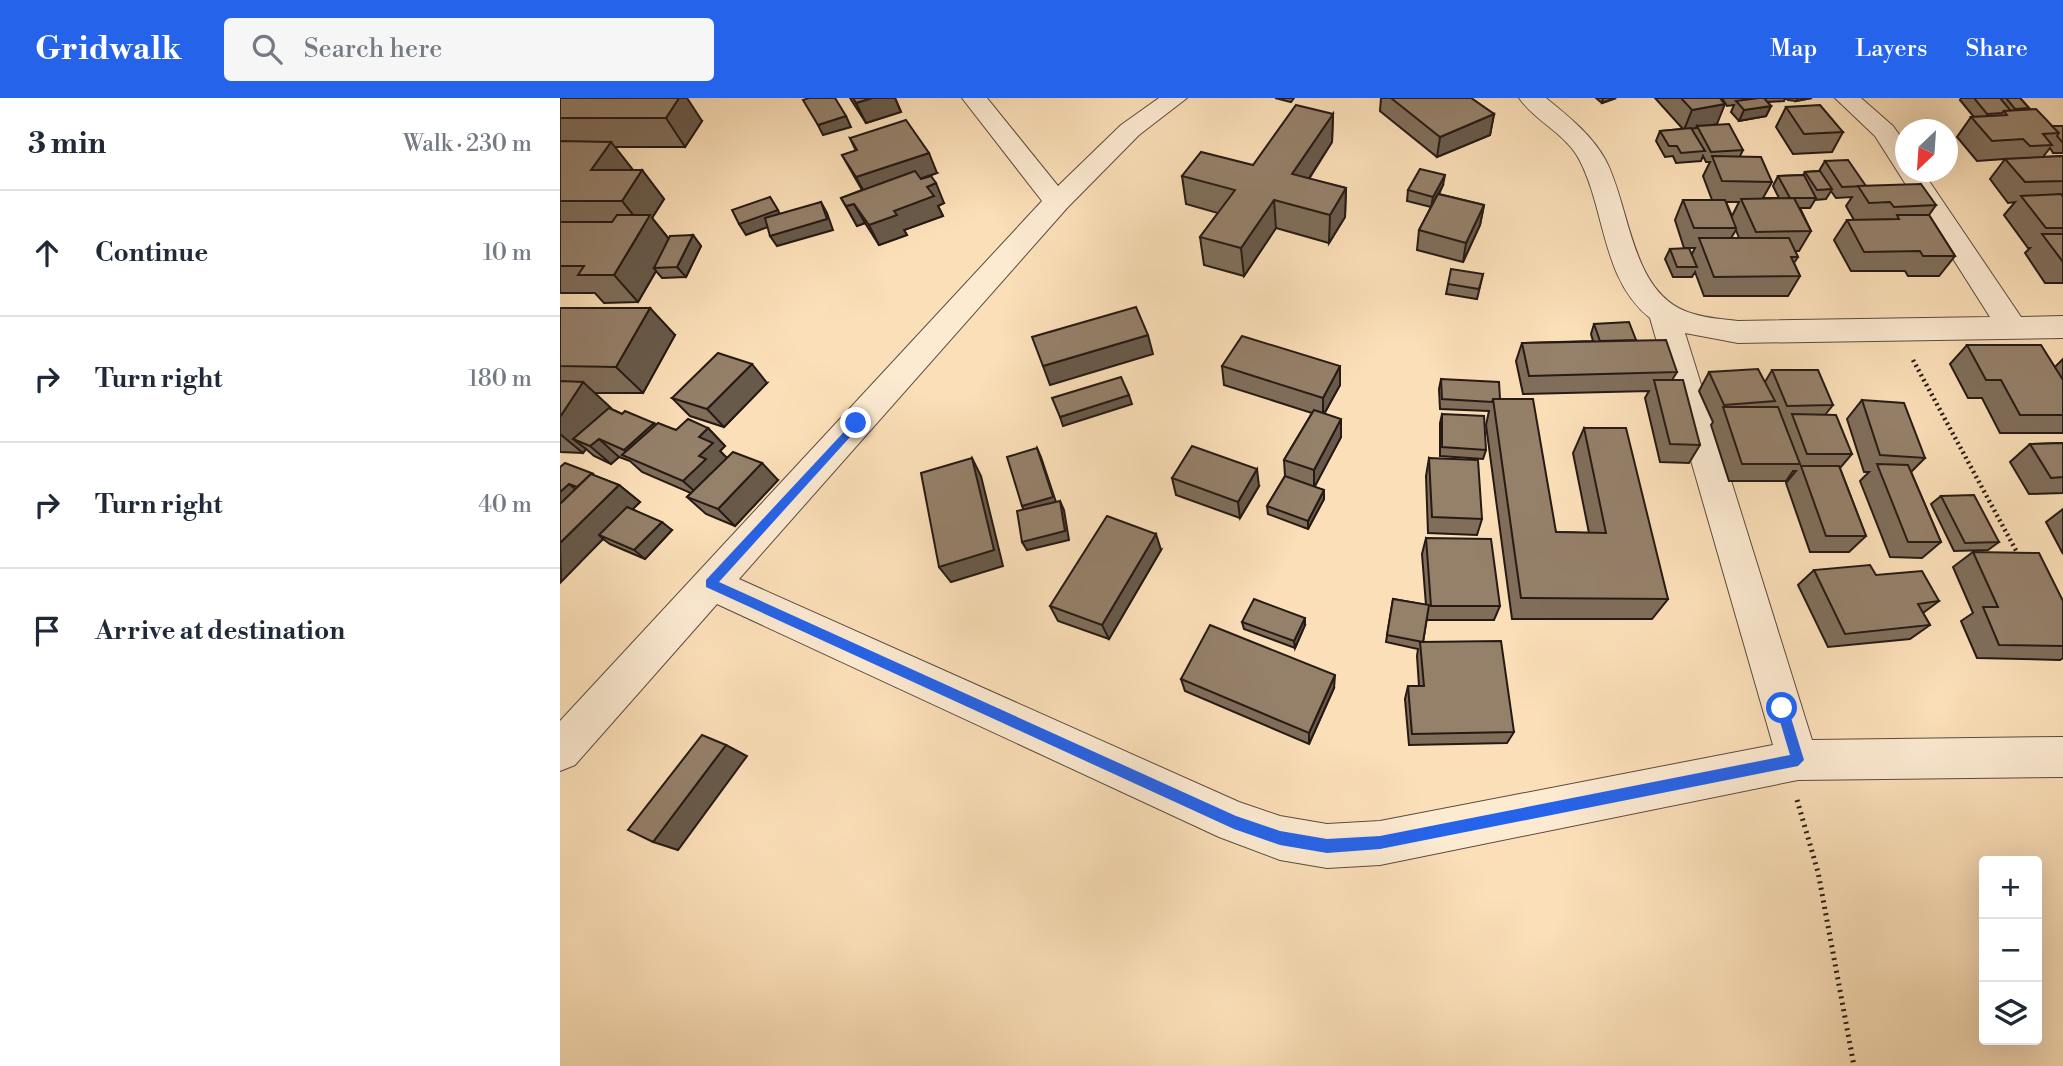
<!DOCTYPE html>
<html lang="en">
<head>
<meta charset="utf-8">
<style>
  body { margin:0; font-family:"Libre Bodoni",serif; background:#f6f6f7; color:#1f2937 }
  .controls { position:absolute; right:21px; bottom:21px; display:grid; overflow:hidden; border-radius:7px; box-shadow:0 7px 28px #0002 }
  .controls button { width:63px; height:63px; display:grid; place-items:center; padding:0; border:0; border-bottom:2px solid #e0e1e3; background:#fff; color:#1f2937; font:35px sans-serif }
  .compass { position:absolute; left:1335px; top:21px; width:63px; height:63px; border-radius:50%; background:#fff; box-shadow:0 7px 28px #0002; rotate:205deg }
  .stop { position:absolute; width:21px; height:21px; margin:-16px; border:5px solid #2563eb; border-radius:50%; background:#fff }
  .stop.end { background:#2563eb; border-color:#fff; box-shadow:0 2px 7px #0008 }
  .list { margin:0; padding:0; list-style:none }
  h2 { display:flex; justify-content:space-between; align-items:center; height:91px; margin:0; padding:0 28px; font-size:30px }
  h2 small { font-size:23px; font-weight:400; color:#747a83 }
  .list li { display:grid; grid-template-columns:46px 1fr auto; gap:21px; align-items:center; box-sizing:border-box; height:126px; padding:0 28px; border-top:2px solid #e0e1e3 }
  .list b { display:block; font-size:26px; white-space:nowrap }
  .list em { font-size:23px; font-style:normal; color:#747a83 }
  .icon { flex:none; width:38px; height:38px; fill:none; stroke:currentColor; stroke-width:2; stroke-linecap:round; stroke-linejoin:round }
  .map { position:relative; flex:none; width:1503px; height:968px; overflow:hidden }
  header { display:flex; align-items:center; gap:42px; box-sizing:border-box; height:98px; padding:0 35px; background:#2563eb; color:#fff }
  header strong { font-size:33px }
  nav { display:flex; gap:38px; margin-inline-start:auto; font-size:24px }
  .search { width:490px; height:63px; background:#f6f6f7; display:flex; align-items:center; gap:18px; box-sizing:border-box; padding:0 24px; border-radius:7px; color:#747a83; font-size:26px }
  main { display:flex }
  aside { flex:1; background:#fff }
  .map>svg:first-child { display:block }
</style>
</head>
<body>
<header>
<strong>Gridwalk</strong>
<div class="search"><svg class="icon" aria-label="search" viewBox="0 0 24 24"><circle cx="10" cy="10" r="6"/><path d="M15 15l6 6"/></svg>Search here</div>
<nav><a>Map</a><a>Layers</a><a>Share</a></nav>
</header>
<main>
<aside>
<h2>3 min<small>Walk · 230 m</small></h2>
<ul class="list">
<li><svg class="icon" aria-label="ahead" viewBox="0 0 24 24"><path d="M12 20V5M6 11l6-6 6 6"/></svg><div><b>Continue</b></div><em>10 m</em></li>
<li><svg class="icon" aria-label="right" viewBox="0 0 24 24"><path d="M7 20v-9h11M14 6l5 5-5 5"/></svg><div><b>Turn right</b></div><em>180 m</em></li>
<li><svg class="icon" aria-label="right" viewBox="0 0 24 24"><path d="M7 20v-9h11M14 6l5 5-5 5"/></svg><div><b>Turn right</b></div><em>40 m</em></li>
<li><svg class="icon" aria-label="arrive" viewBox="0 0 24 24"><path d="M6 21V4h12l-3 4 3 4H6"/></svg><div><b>Arrive at destination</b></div></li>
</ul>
</aside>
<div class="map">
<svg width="1503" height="968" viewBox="0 0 1503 968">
  <rect width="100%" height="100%" fill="#fbdfb8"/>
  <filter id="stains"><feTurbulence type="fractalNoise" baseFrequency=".00286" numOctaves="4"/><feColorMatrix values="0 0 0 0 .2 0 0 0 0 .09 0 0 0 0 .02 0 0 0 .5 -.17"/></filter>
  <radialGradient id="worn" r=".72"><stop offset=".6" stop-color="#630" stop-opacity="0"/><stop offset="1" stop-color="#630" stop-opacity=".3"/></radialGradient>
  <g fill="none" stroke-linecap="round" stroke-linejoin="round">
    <defs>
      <path id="minor" d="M 402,0 L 427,0 L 498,88 L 561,27 L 599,0 L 627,0 L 579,37 L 507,110 L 179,481 L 679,704 L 720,718 L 767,726 L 820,723 L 1213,647 L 1090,220 C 1041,181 1046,112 1019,61 C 1005,35 975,23 959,0 L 986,0 C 1008,18 1031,36 1045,61 C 1070,107 1070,191 1125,213 C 1142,220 1161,221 1178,223 L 1430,219 L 1315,38 L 1275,0 L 1301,0 L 1333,28 L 1346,46 L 1346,74 L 1363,74 L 1461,219 L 1503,218 L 1503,240 L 1178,245 L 1125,235 L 1252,642 L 1503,639 L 1503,679 L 1238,682 L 820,767 L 767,770 L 720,762 L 659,739 L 157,506 L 15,667 L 0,673 L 0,623 L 482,103 Z"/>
    </defs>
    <!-- minor casing -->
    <use href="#minor" stroke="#5b4b3e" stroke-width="2"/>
    <!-- path-far1 -->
    <path stroke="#261a15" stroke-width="4.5" stroke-dasharray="2 3.5" stroke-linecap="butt" d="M 1353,262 L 1459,458"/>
    <!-- path -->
    <path stroke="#261a15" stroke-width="5" stroke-dasharray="2 4.5" stroke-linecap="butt" d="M 1237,702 L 1258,774 L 1294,968"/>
    <!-- minor -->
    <use href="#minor" fill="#fcead1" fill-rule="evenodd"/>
  </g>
  <!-- wall -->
  <g fill="#806e5b" stroke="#261a15" stroke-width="2" fill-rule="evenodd">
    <path d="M 0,0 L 142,23 L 125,49 L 55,49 L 73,72 L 82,72 L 104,101 L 92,120 L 109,141 L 133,137 L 141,148 L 126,179 L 102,180 L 96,173 L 78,204 L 44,205 L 35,195 L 0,195 Z"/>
    <path d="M 290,0 L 335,0 L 341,14 L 306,25 Z"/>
    <path d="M 715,0 L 734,0 L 731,4 Z"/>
    <path d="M 821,0 L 911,0 L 934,16 L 930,37 L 877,59 L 820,13 Z"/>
    <path d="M 1036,0 L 1056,0 L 1042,5 Z"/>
    <path d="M 1095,0 L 1160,0 L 1157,26 L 1150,27 L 1183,52 L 1180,58 L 1212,84 L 1203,100 L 1219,100 L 1213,88 L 1218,78 L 1243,77 L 1245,74 L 1259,73 L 1265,63 L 1306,88 L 1376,107 L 1369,117 L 1395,158 L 1379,178 L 1348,178 L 1345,173 L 1291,173 L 1274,142 L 1287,122 L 1294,122 L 1286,108 L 1292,99 L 1276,100 L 1271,93 L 1266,101 L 1255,102 L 1250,110 L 1240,110 L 1251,133 L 1239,153 L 1235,153 L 1238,159 L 1234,165 L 1240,178 L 1228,198 L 1144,198 L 1135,174 L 1132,179 L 1113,179 L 1105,161 L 1110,151 L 1132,156 L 1135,150 L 1124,150 L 1115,122 L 1123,102 L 1152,102 L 1143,78 L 1150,64 L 1146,64 L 1143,58 L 1141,63 L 1116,65 L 1113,58 L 1105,59 L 1096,43 L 1100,33 L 1123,31 ZM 1166,104 L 1179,104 L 1172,118 ZM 1176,132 L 1179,140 L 1171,140 Z"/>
    <path d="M 1162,0 L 1252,0 L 1236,3 L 1228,2 L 1225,0 L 1224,3 L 1208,4 L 1211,8 L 1206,18 L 1179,23 L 1171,14 L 1174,7 L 1167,8 Z"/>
    <path d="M 1401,0 L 1460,0 L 1469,10 L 1468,12 L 1492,28 L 1503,28 L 1503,55 L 1493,55 L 1490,50 L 1483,59 L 1503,58 L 1503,185 L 1485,185 L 1465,155 L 1470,150 L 1468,150 L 1444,117 L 1455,104 L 1448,105 L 1430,81 L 1445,61 L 1417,63 L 1397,39 L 1411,19 L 1414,19 L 1400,2 Z"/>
    <path d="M 1226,9 L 1283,34 L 1272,54 L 1233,56 L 1216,29 Z"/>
    <path d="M 773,16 L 772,44 L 749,81 L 786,90 L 785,119 L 769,145 L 716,130 L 684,178 L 644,167 L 640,139 L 658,115 L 626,106 L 622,78 L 693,67 Z"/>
    <path d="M 290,40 L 377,75 L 361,81 L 384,105 L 378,108 L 383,118 L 344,132 L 347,137 L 319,147 L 305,125 L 297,128 L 281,100 L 302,92 L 282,57 L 296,53 Z"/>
    <path d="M 883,87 L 879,96 L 924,107 L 920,127 L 903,164 L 857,152 L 859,132 L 871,109 L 847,103 L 848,92 Z"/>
    <path d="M 923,176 L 917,201 L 886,196 L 888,186 Z"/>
    <path d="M 0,210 L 115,237 L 83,295 L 34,295 L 51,311 L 62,316 L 95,327 L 116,332 L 148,330 L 165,348 L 160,353 L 167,360 L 218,382 L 175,428 L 146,416 L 127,399 L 131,395 L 82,374 L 70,363 L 59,359 L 51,366 L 34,358 L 26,351 L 23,355 L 0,354 Z"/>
    <path d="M 1034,226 L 1076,242 L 1117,274 L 1112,282 L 1140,347 L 1129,365 L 1100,364 L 1085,300 L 1089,293 L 963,296 L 956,263 L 962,245 L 1033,243 L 1031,236 Z"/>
    <path d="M 1407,247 L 1495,269 L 1503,261 L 1503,335 L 1440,335 L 1422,300 L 1408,300 L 1390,266 Z"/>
    <path d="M 662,268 L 780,268 L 780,287 L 764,316 L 781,339 L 754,389 L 764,392 L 764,401 L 748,431 L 708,416 L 707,408 L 725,378 L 724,362 L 752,315 L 664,287 Z"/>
    <path d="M 1212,272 L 1273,307 L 1265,317 L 1292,356 L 1280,370 L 1306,438 L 1289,454 L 1250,454 L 1226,385 L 1236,373 L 1233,373 L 1226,383 L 1169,383 L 1151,327 L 1153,324 L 1139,293 L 1149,274 L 1205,284 Z"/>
    <path d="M 881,281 L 940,301 L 996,434 L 1029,435 L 1013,355 L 1024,330 L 1108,501 L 1092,521 L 952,521 L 926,327 L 929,313 L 880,311 L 879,291 Z"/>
    <path d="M 207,285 L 164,329 L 130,318 L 112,300 Z"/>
    <path d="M 1302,302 L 1365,360 L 1351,374 L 1381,444 L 1362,460 L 1330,459 L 1300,383 L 1309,374 L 1304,374 L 1287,321 Z"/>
    <path d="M 882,316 L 926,352 L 923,361 L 880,358 L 880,325 Z"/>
    <path d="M 1503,345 L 1503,395 L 1469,396 L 1450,364 L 1470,346 Z"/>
    <path d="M 869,360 L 922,421 L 917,437 L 868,435 L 866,378 Z"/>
    <path d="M 0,369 L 35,378 L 59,387 L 80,404 L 72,411 L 112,432 L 85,461 L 50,446 L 43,441 L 0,483 Z"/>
    <path d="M 612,380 L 699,388 L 680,420 L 616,397 Z"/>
    <path d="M 1381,398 L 1439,444 L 1428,452 L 1394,453 L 1371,406 Z"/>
    <path d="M 1503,411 L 1503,456 L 1486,424 Z"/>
    <path d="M 866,440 L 940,508 L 934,522 L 867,522 L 867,519 L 863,544 L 954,634 L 947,645 L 849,647 L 845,601 L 848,588 L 859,588 L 857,558 L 858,551 L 826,544 L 833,501 L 866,507 L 862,456 Z"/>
    <path d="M 601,452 L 549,541 L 498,523 L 490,508 Z"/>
    <path d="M 1413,454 L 1503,503 L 1503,560 L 1500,562 L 1417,560 L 1401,523 L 1413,515 L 1393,469 Z"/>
    <path d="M 1254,472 L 1316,477 L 1379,503 L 1363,515 L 1370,527 L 1350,541 L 1268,549 L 1238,487 Z"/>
    <path d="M 682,524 L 745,527 L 735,550 L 684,531 Z"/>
    <path d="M 621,581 L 774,590 L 749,646 L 625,593 Z"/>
  </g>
  <!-- shaded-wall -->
  <g fill="#685a4a" stroke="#261a15" stroke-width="2">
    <path d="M 119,0 L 127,0 L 142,23 L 125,49 L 106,20 Z"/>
    <path d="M 312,0 L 335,0 L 341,14 L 306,25 L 296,5 Z"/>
    <path d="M 1043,0 L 1056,0 L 1042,5 Z"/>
    <path d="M 1238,0 L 1252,0 L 1236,3 Z"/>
    <path d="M 1165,6 L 1157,26 L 1138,30 L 1137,28 L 1136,30 L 1124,32 L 1132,12 Z"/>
    <path d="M 1211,8 L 1206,18 L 1179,23 L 1184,12 Z"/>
    <path d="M 773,16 L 772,44 L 733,105 L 732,76 Z"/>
    <path d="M 934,16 L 930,37 L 877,59 L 880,39 Z"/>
    <path d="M 286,18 L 291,29 L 263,37 L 258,27 Z"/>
    <path d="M 51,44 L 73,72 L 31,72 Z"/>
    <path d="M 369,55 L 377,75 L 307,99 L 296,79 Z"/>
    <path d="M 82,72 L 104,101 L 92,120 L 112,145 L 94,170 L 96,173 L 78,204 L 54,177 L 83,129 L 62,103 Z"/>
    <path d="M 885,77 L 883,87 L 871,109 L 873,99 Z"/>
    <path d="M 376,85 L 384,105 L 378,108 L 383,118 L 344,132 L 347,137 L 319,147 L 309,127 L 334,113 L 367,89 Z"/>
    <path d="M 786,90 L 785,119 L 769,145 L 770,117 Z"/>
    <path d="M 210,99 L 224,123 L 186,137 L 179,126 Z"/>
    <path d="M 714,102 L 716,130 L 684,178 L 681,150 Z"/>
    <path d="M 261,104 L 267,115 L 273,132 L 217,148 L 210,138 Z"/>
    <path d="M 294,106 L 305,125 L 297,128 L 286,108 Z"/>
    <path d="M 924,107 L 920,127 L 903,164 L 906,145 Z"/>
    <path d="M 133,137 L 141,148 L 126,179 L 117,169 Z"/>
    <path d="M 90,210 L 115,237 L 83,295 L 56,269 Z"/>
    <path d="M 588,237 L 593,256 L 490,287 L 483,268 Z"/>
    <path d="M 192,266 L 207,285 L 164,329 L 147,311 Z"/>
    <path d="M 780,268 L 780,287 L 763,318 L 763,300 Z"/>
    <path d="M 23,284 L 51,310 L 28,347 L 13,341 L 26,351 L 23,355 L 0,336 L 0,319 Z"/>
    <path d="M 569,297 L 572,306 L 503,328 L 500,319 Z"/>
    <path d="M 781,321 L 781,339 L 754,390 L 754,372 Z"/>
    <path d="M 94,325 L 112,343 L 77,363 L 64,352 Z"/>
    <path d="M 148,330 L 165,348 L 160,353 L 170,363 L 142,400 L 123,383 L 139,358 L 139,339 Z"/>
    <path d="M 39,341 L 59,359 L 51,366 L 30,348 Z"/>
    <path d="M 477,350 L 481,359 L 497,407 L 466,417 L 462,408 Z"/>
    <path d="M 412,360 L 421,378 L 443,468 L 391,484 L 379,469 Z"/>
    <path d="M 202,365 L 218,382 L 175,428 L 158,411 Z"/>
    <path d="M 697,371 L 699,388 L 680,420 L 678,404 Z"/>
    <path d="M 9,386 L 20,395 L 0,414 L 0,394 Z"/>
    <path d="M 59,387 L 80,404 L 44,440 L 39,437 L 43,441 L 1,484 L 0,445 Z"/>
    <path d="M 764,392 L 764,401 L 748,431 L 748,423 Z"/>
    <path d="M 500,403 L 504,412 L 509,442 L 467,452 L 462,444 Z"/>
    <path d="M 102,424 L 112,432 L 85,461 L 74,452 Z"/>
    <path d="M 596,436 L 601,452 L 549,541 L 542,527 Z"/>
    <path d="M 745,520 L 745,527 L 735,550 L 734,543 Z"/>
    <path d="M 775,577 L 774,590 L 749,646 L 749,635 Z"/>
    <path d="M 166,647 L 187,658 L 118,752 L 93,744 Z"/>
  </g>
  <!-- building -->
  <g fill="#95806a" stroke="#261a15" stroke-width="2">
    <path d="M 0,0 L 119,0 L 106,20 L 0,20 Z"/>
    <path d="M 249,0 L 275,0 L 286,18 L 258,27 L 243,2 Z"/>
    <path d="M 293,0 L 312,0 L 296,5 Z"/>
    <path d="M 831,0 L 911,0 L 934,16 L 880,39 Z"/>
    <path d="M 1121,0 L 1160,0 L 1165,6 L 1132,12 Z"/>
    <path d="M 1199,0 L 1204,0 L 1211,8 L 1184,12 L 1176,3 Z"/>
    <path d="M 1414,0 L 1440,0 L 1451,13 L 1444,13 L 1442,15 L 1427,16 Z"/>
    <path d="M 1446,0 L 1460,0 L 1469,10 L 1455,11 Z"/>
    <path d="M 736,7 L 773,16 L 732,76 L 786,90 L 770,117 L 714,102 L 681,150 L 640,139 L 675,92 L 622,78 L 641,54 L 693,67 Z"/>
    <path d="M 1260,7 L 1283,34 L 1244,36 L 1226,9 Z"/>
    <path d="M 1476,11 L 1499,35 L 1483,36 L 1492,47 L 1470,48 L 1463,41 L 1432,43 L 1411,19 L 1447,17 L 1444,13 Z"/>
    <path d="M 346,22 L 369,55 L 296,79 L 282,57 L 297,52 L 290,40 Z"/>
    <path d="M 1169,26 L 1183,52 L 1151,54 L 1137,28 Z"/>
    <path d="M 1492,28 L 1503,28 L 1503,45 L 1497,38 L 1499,35 Z"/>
    <path d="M 1131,30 L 1145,53 L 1121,55 L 1117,48 L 1109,48 L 1100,33 Z"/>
    <path d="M 0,43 L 51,44 L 31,72 L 82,72 L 62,103 L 0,103 Z"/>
    <path d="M 1152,58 L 1201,59 L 1212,84 L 1162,83 Z"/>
    <path d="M 1503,58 L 1503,83 L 1465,84 L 1445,61 Z"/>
    <path d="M 1288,62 L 1306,88 L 1282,89 L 1265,63 Z"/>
    <path d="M 860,71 L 885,77 L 873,99 L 848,92 Z"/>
    <path d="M 355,73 L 361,81 L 371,78 L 376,85 L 367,89 L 374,98 L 334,113 L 337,117 L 309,127 L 294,106 L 286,108 L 281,100 Z"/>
    <path d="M 1260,73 L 1272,91 L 1257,92 L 1245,74 Z"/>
    <path d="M 1244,77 L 1256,100 L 1230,100 L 1218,78 Z"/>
    <path d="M 1361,86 L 1376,107 L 1334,109 L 1330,104 L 1309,105 L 1298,88 Z"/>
    <path d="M 878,96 L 924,107 L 906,145 L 859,132 Z"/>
    <path d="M 1501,96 L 1503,99 L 1503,130 L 1486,130 L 1461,98 Z"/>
    <path d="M 210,99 L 218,112 L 179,126 L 172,112 Z"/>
    <path d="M 1234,100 L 1251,133 L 1196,134 L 1181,101 Z"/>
    <path d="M 1123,102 L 1165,102 L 1176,130 L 1134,130 Z"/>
    <path d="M 261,104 L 267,121 L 210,138 L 205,120 Z"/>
    <path d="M 57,117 L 90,117 L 54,177 L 18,177 L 24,168 L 0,168 L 0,124 L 52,124 Z"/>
    <path d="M 1337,117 L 1369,117 L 1395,158 L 1363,158 L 1360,153 L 1304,154 L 1287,122 L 1339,121 Z"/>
    <path d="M 1482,136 L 1503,136 L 1503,164 Z"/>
    <path d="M 133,137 L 117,169 L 94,170 L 110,138 Z"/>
    <path d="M 1139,140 L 1229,140 L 1238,159 L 1231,159 L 1240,178 L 1154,179 Z"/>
    <path d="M 1129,150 L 1137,169 L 1117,169 L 1110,151 Z"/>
    <path d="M 891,171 L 923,176 L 919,191 L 888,186 Z"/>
    <path d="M 576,209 L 588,237 L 483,268 L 472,239 Z"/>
    <path d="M 0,210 L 90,210 L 56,269 L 0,268 Z"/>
    <path d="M 1069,224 L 1076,242 L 1040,243 L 1034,226 Z"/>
    <path d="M 682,238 L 780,268 L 763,300 L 662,268 Z"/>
    <path d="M 1106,242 L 1117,274 L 969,278 L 962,245 Z"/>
    <path d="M 1407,247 L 1481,247 L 1503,282 L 1503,317 L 1460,317 L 1441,282 L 1426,282 Z"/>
    <path d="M 158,255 L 192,266 L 147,311 L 112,300 Z"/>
    <path d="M 1198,271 L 1215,303 L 1164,307 L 1149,274 Z"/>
    <path d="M 1212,272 L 1258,272 L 1273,307 L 1227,308 Z"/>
    <path d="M 561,279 L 569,297 L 500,319 L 492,300 Z"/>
    <path d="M 881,281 L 939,284 L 940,301 L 933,301 L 932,304 L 882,301 Z"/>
    <path d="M 1094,282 L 1123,282 L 1140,347 L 1110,346 Z"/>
    <path d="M 0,283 L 23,284 L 0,319 Z"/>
    <path d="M 933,301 L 973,301 L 996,434 L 1046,435 L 1024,330 L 1066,330 L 1108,501 L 961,500 Z"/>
    <path d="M 1302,302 L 1344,305 L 1365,360 L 1320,357 Z"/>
    <path d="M 1163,309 L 1218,309 L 1240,366 L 1182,366 Z"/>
    <path d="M 49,310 L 62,316 L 65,313 L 94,325 L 64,352 L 39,341 L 30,348 L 13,341 Z"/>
    <path d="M 754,312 L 781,321 L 754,372 L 724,362 Z"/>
    <path d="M 882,316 L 924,318 L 926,352 L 882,349 Z"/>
    <path d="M 1232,316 L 1276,317 L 1292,356 L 1247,356 Z"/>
    <path d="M 128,321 L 148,330 L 139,339 L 153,345 L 139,358 L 146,361 L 123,383 L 62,357 L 98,325 L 116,332 Z"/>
    <path d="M 1503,345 L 1503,379 L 1491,380 L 1470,346 Z"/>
    <path d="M 632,348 L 697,371 L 678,404 L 612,380 Z"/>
    <path d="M 477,350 L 493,399 L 462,408 L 447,359 Z"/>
    <path d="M 173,354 L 202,365 L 158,411 L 127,399 Z"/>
    <path d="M 412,360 L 434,452 L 379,469 L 361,375 Z"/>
    <path d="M 869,360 L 918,362 L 922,421 L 872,419 Z"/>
    <path d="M 5,365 L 34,376 L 31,376 L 17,389 L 9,386 L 0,394 L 0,369 Z"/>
    <path d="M 1317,366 L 1348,367 L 1381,444 L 1348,444 Z"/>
    <path d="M 1241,368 L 1279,368 L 1306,438 L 1266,438 Z"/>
    <path d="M 31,376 L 59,387 L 0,445 L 0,406 Z"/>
    <path d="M 725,378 L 764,392 L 748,423 L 707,408 Z"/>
    <path d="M 1414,397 L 1439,444 L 1405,445 L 1381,398 Z"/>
    <path d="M 500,403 L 505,433 L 462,444 L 457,413 Z"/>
    <path d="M 67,409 L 102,424 L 74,452 L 39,437 Z"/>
    <path d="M 547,418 L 596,436 L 542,527 L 490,508 Z"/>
    <path d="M 866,440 L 931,441 L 940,508 L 871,508 Z"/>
    <path d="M 1413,454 L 1479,455 L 1503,503 L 1503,548 L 1439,547 L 1423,509 L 1438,509 Z"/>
    <path d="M 1310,467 L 1316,477 L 1362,473 L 1379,503 L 1358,506 L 1370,527 L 1285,536 L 1254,472 Z"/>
    <path d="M 694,501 L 745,520 L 734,543 L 682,524 Z"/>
    <path d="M 833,501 L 869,507 L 863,544 L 827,537 Z"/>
    <path d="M 650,527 L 775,577 L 749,635 L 621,581 Z"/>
    <path d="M 941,543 L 954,634 L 852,636 L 848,588 L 864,588 L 860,544 Z"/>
    <path d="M 142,637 L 166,647 L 93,744 L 68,732 Z"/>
  </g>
  <!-- route -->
  <path fill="#2563eb" d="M 296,321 L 300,322 L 300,328 L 159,484 L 676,718 L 720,733 L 767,741 L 820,738 L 1230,657 L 1216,610 L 1222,604 L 1228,610 L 1244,662 L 1238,668 L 820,751 L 767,755 L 720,747 L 674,731 L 146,489 L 146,482 Z"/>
  <rect width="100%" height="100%" filter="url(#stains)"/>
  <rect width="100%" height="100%" fill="url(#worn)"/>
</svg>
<div class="controls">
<button>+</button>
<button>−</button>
<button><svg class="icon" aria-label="layers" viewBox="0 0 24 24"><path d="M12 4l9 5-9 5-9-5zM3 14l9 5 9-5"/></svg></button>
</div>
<svg class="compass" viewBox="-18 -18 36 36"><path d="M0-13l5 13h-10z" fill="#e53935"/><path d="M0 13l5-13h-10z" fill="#747a83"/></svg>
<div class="stop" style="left:1222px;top:610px"></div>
<div class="stop end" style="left:296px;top:325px"></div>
</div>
</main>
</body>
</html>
